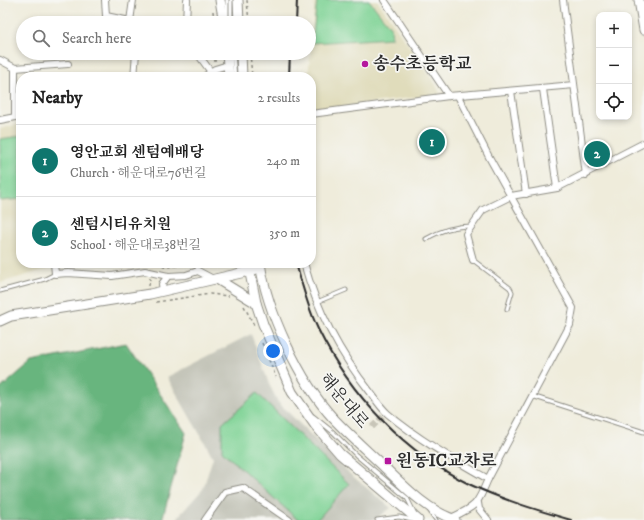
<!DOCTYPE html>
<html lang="en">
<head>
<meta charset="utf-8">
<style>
  body { margin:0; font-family:"IM FELL DW Pica","Noto Serif KR",serif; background:#f6f6f6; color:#222 }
  .controls { position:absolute; right:12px; top:12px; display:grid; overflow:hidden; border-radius:8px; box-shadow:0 2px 6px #0003 }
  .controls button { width:36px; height:36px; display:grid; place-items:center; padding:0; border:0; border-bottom:1px solid #e0e0e0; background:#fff; color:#222; font:20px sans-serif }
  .you { position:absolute; left:273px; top:351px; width:14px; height:14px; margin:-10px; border:3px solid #fff; border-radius:50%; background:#1a73e8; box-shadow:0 0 0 6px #1a73e833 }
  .badge { display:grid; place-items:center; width:26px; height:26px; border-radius:50%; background:#0f766e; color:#fff; font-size:13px; font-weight:700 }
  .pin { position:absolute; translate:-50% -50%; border:2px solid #fff; box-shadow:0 1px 4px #0006 }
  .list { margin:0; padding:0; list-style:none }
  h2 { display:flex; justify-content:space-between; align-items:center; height:52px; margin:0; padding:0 16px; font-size:17px }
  h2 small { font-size:13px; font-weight:400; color:#767676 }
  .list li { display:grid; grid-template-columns:26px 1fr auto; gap:12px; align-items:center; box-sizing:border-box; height:72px; padding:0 16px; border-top:1px solid #e0e0e0 }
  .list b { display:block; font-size:15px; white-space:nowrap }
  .list p { margin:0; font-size:13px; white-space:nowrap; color:#767676 }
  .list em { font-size:13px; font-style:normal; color:#767676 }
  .icon { flex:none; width:22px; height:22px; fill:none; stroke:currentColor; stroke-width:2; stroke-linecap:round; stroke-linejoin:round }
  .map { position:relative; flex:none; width:644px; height:520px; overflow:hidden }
  .search { position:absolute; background:#fff; box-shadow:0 2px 6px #0003; left:16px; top:16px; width:300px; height:44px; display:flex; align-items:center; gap:10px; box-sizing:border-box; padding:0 14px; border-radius:22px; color:#767676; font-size:15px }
  .panel { position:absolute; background:#fff; box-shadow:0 2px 6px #0003; left:16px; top:72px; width:300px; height:196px; border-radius:16px }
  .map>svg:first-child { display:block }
</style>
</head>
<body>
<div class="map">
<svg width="644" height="520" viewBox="0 0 644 520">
  <rect width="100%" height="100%" fill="#f6f6f2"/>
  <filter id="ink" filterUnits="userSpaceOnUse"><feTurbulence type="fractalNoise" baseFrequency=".025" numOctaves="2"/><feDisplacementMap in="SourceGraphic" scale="8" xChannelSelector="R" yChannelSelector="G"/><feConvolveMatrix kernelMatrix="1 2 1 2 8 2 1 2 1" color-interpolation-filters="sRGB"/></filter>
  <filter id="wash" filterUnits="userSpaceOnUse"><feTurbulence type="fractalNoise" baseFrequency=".012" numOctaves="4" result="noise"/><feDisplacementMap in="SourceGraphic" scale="16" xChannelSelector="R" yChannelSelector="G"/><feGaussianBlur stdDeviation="0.9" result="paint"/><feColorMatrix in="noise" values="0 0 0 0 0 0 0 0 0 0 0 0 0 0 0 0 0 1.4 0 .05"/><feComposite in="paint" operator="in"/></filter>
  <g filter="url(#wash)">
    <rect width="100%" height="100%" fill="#efecdb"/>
    <!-- built -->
    <g fill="#e0dcbb">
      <path d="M 315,0 L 377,0 L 436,85 L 440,94 L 311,111 L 311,77 L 308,77 Z"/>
      <path d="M 15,125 L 21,125 L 21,263 L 46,263 L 47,269 L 0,283 L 0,129 Z"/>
    </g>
    <!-- industrial -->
    <path fill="#c4c5b9" d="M 251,334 L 269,384 L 278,402 L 350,474 L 391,508 L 374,520 L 175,520 L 203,489 L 213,457 L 167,377 Z"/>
    <!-- green -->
    <g fill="#7fd395" stroke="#557f60">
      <path d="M 317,0 L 369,0 L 391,28 L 392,38 L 312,43 Z"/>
      <path d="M 21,136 L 21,199 L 0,201 L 0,139 Z"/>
      <path d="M 257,393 L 349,484 L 317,520 L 298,520 L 222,451 L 222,424 Z"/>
    </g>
    <!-- forest -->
    <path fill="#67b57e" stroke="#497054" d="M 126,343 L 186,433 L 162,520 L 0,520 L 0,389 L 31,362 Z"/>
  </g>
  <g filter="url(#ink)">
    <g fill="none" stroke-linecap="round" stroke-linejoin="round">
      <!-- minor-tunnel -->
      <path stroke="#c8c5b8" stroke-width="6" stroke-dasharray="6 3" stroke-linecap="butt" d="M 372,427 L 387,413"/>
      <defs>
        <g id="service">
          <path d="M 227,0 L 227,18"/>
          <path d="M 231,0 L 231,23"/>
          <path d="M 233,53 L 235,77"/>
          <path d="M 426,239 C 441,230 454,226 472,226"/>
          <path d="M 473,260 L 510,288 L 512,292 L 507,309"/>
          <path d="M 196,263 L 198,271"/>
          <path d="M 0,291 L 45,279 L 55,274"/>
          <path d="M 317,302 L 346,290"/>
          <path d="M 532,396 L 644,432"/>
          <path d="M 313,416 L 333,432 L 356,455 L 407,498 L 415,514"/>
          <path d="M 429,510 L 436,520"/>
          <path d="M 377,520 L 399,517 L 412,520"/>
        </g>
        <g id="minor">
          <path d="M 105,0 L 106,16 L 130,21 L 132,23"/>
          <path d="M 384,0 L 449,96"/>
          <path d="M 563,0 L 586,175"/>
          <path d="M 130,21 L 133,0"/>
          <path d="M 186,23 L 187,0"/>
          <path d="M 197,53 L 211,72"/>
          <path d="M 0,60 L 15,68 L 15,116"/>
          <path d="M 15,68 L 68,64"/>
          <path d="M 134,77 L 136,53"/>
          <path d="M 204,77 L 215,69 L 228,65"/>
          <path d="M 543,89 L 557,188"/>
          <path d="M 511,91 L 526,194"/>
          <path d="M 311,114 L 449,96 L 574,85"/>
          <path d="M 0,120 L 21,116"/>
          <path d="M 473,260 L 466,234 L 483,210 L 511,196 L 557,188 L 644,143"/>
          <path d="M 54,263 L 55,274 L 68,273 L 112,276 L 145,271 L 168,276 L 186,275 L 198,271 L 213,279"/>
          <path d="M 304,263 C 317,311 340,354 371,393 C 376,400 381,408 388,414 C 419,440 453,459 488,479"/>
          <path d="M 163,291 L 162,284 L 168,276"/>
          <path d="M 478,503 L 479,509 L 488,520"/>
          <path d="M 451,518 C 477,506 477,505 488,479 L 570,325 L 573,308 L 489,157 L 458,96"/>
          <path d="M 205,520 L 225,492 L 243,488 L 289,520"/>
        </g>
        <g id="secondary">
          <path d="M 220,0 L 224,23"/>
          <path d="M 238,0 L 239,23"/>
          <path d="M 639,0 L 644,30"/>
          <path d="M 227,53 L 229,77"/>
          <path d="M 241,53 L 242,77"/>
          <path d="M 248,263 L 256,303 L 263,324 L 292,392 L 315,425 L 340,454 L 418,520"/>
          <path d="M 260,263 C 267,312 300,382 333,418 C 348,434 365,449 381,464 C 404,486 425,509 455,520"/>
          <path d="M 217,279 L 256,303"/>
          <path d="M 0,321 L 11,316 L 150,294 L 254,270"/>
        </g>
      </defs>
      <!-- service casing -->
      <use href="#service" stroke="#8d8c83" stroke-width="5"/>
      <!-- minor casing -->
      <use href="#minor" stroke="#8d8c83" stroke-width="8"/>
      <!-- secondary casing -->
      <use href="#secondary" stroke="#8d8c83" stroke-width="11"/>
      <!-- path -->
      <g stroke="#8d8c83" stroke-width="1.5" stroke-dasharray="3 3" stroke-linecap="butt">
        <path d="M 247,0 L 249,23"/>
        <path d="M 213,11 L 214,23"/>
        <path d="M 215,53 L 215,63"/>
        <path d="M 250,53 L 252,77"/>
        <path d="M 61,263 L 63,265 L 104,263"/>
        <path d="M 157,263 L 167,267 L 190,264"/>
        <path d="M 204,266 L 208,267 L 223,263"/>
        <path d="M 149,286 L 150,278"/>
        <path d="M 156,302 L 210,294 L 229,296"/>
        <path d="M 244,306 L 255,327"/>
        <path d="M 262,343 L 276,377"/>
      </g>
      <!-- service -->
      <use href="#service" stroke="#fff" stroke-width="3"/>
      <!-- minor -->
      <use href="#minor" stroke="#fff" stroke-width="6"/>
      <!-- secondary -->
      <use href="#secondary" stroke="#fff" stroke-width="9"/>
      <!-- rail -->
      <g stroke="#2b2b2b" stroke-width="2">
        <path d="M 296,23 L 297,0"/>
        <path d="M 289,77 L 290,53"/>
        <path d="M 296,263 C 302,285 308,308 318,329 C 350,395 405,453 471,485 C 503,500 537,510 571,520"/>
      </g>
    </g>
  </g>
  <!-- markers -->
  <g fill="#b5179e" stroke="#f6f6f2" stroke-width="1.5">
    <circle cx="365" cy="64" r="4"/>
    <rect x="384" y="457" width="8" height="8" rx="2"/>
  </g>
  <g text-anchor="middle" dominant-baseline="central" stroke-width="3.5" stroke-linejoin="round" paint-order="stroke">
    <!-- poi labels -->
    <g font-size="17" font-weight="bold" fill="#2b2b2b" stroke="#f6f6f2" text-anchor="start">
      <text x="373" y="64">송수초등학교</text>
      <text x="396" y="461">원동IC교차로</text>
    </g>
    <!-- street labels -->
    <g font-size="17" fill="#2b2b2b" stroke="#f6f6f2">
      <text transform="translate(344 401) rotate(50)">해운대로</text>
    </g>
  </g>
</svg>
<div class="controls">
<button>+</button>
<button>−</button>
<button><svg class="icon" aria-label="locate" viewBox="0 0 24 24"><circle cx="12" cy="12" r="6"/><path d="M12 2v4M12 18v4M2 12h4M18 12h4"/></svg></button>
</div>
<div class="you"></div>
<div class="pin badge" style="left:432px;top:142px">1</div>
<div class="pin badge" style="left:597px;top:154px">2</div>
<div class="search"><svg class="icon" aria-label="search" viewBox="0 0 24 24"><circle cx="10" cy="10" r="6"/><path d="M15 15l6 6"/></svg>Search here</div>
<section class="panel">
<h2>Nearby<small>2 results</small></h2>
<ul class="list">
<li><span class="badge">1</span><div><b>영안교회 센텀예배당</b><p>Church · 해운대로76번길</p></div><em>240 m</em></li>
<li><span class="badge">2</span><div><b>센텀시티유치원</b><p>School · 해운대로38번길</p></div><em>350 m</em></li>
</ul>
</section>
</div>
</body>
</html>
